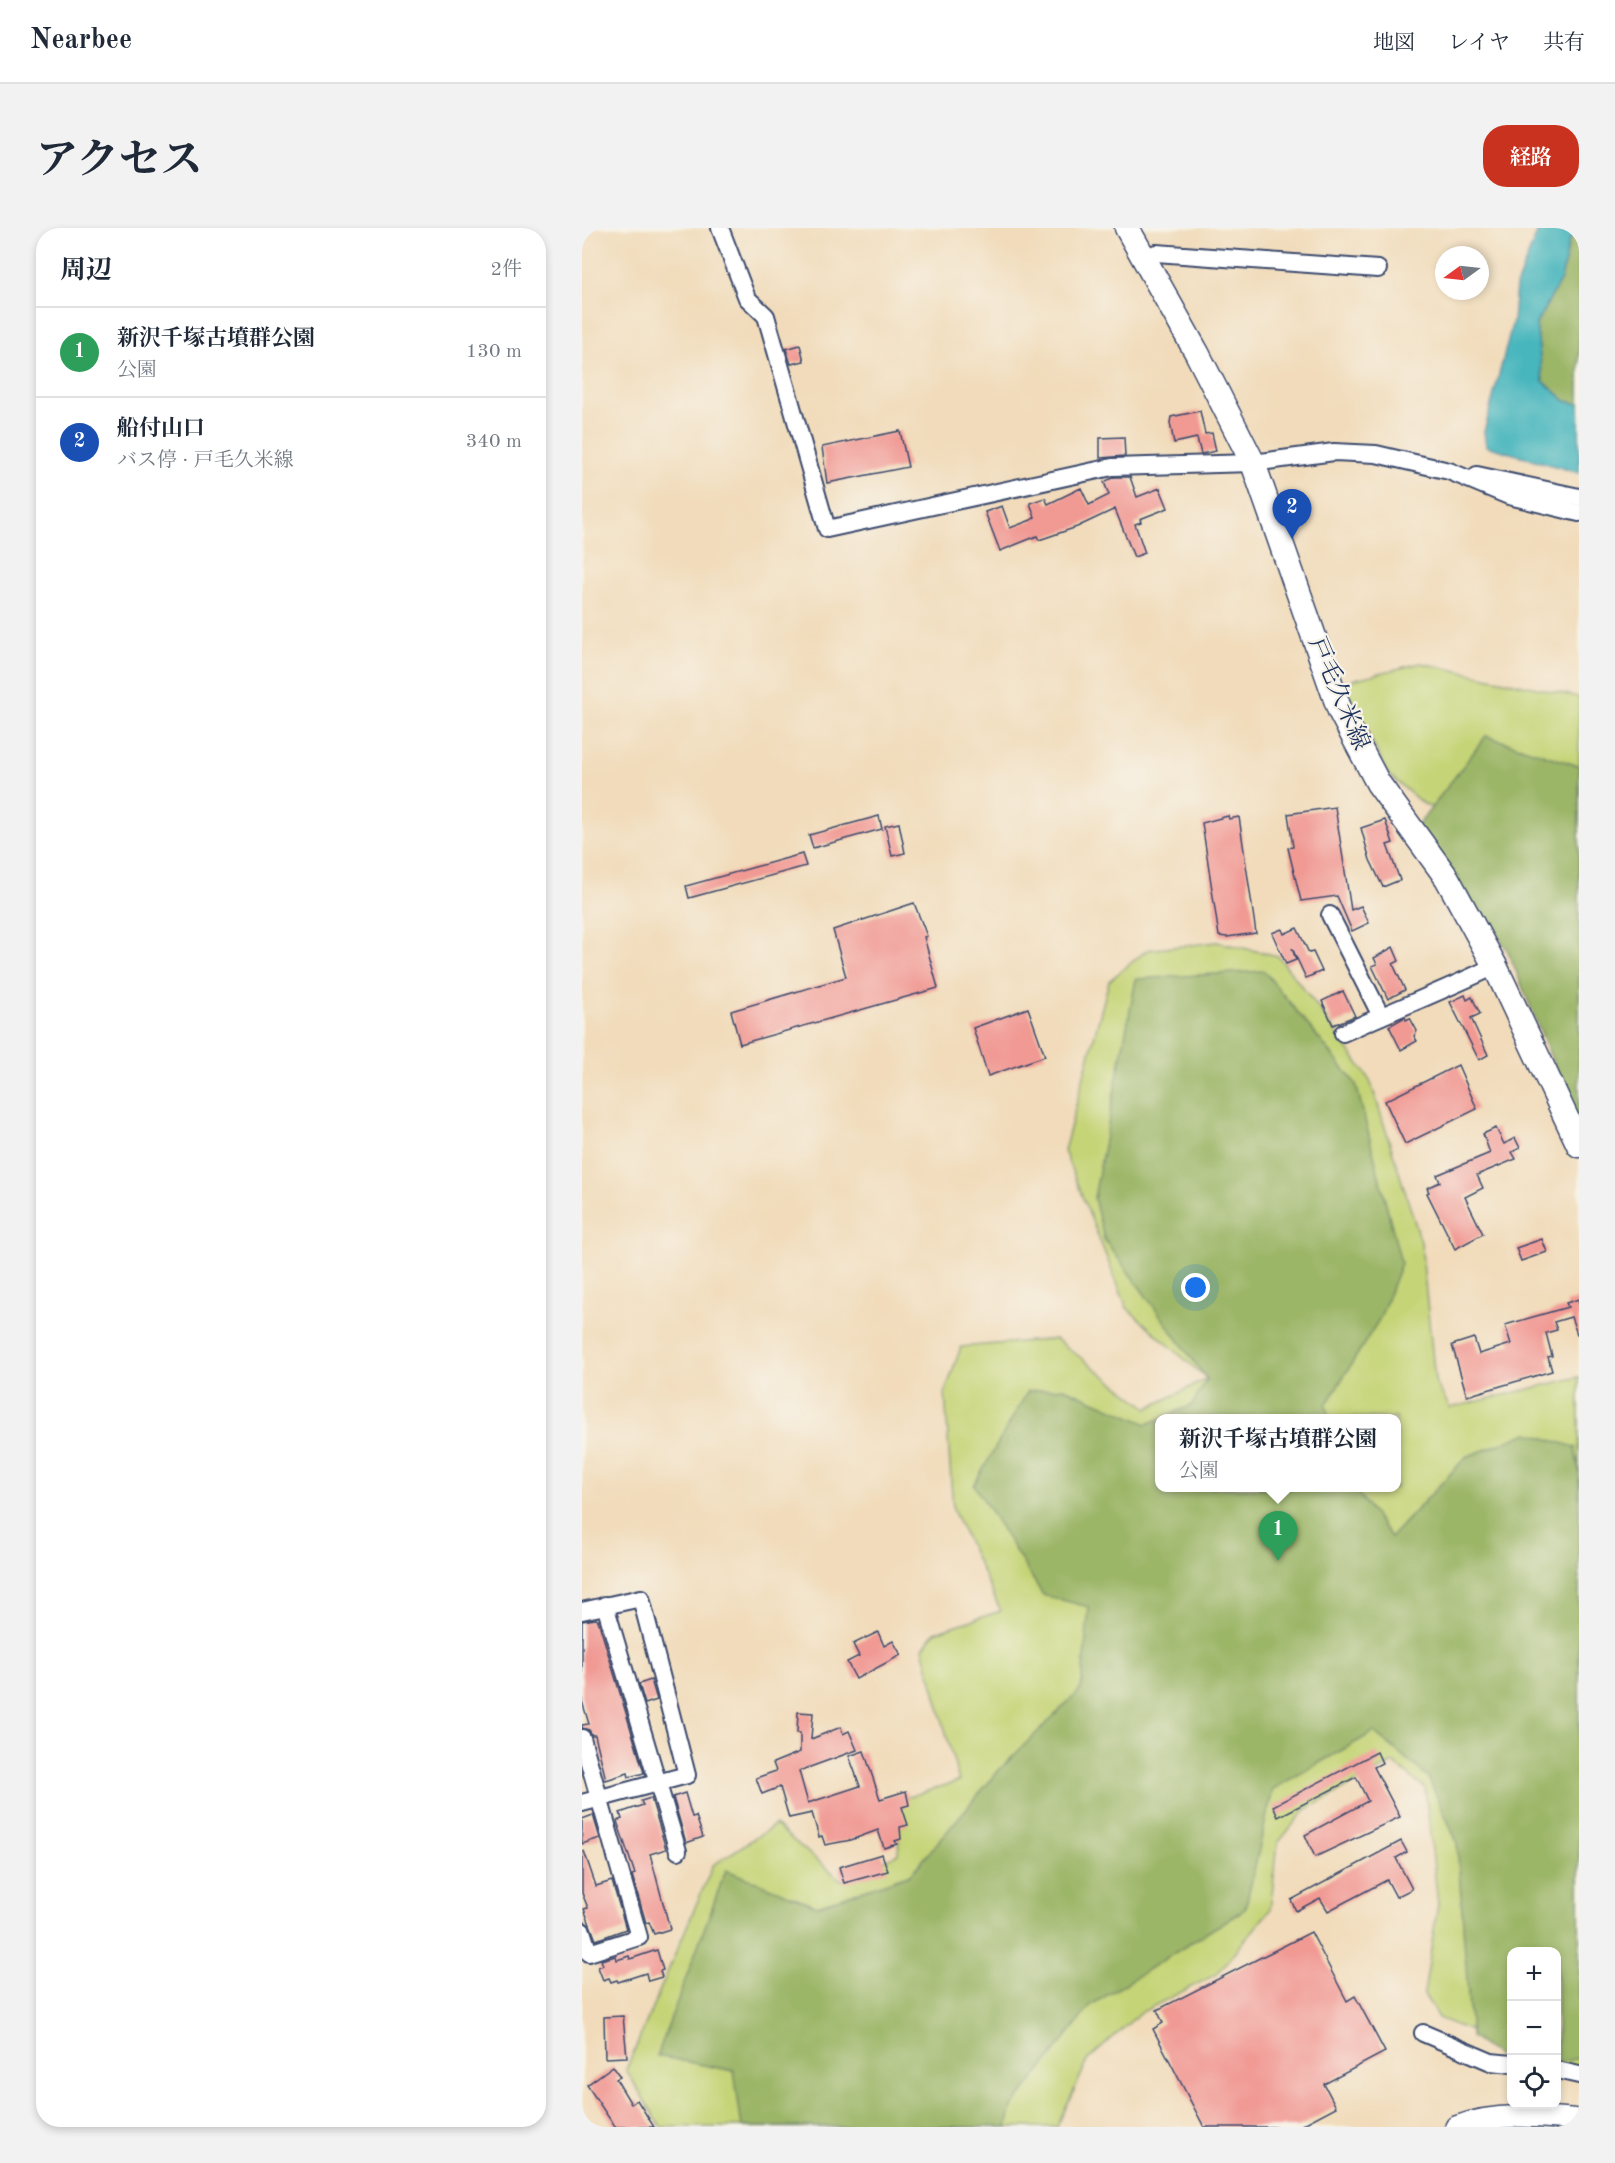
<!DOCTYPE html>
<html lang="ja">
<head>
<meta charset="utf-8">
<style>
  body { margin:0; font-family:"Old Standard TT","Noto Serif JP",serif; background:#f2f2f3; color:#1f2937 }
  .controls { position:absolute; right:18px; bottom:18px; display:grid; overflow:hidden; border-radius:12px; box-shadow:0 3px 9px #0003 }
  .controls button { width:54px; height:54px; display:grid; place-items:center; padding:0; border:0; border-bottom:2px solid #e0e1e3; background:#fff; color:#1f2937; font:30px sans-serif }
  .compass { position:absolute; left:853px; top:18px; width:54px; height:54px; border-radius:50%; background:#fff; box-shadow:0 3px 9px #0003; rotate:255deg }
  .you { position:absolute; left:614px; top:1060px; width:21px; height:21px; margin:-15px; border:4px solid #fff; border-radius:50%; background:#1a73e8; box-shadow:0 0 0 9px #1a73e833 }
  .badge { display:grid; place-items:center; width:39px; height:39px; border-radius:50%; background:#c8321e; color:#fff; font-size:20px; font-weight:700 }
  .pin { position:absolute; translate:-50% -50px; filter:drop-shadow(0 2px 3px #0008) }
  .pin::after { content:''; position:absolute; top:32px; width:21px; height:18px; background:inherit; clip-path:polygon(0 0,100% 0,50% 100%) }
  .popup { position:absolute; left:573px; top:1186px; width:246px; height:78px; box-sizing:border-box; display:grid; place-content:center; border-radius:12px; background:#fff; filter:drop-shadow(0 2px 4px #0005); font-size:20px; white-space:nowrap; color:#747a83 }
  .popup b { font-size:22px; color:#1f2937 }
  .popup::after { content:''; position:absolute; left:50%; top:100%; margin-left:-12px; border:12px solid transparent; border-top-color:#fff }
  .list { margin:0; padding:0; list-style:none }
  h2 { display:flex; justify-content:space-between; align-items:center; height:78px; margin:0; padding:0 24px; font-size:26px }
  h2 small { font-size:20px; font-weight:400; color:#747a83 }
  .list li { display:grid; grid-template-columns:39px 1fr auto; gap:18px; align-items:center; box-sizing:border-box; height:90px; padding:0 24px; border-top:2px solid #e0e1e3 }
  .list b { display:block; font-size:22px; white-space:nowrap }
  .list p { margin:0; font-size:20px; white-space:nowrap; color:#747a83 }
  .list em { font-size:20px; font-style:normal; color:#747a83 }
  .icon { flex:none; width:33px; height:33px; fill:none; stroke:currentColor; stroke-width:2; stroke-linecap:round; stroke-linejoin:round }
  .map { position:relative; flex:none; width:997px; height:1899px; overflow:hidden; border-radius:24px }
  header { display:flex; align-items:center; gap:36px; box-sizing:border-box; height:84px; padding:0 30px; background:#fff; border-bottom:2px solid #e0e1e3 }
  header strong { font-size:28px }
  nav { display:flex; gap:33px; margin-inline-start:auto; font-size:21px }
  .intro { display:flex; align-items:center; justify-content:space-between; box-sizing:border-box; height:144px; padding:0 36px }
  h1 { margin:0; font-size:42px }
  .button { padding:15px 27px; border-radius:24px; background:#c8321e; color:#fff; font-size:21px; font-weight:700 }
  main { display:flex; gap:36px; padding:0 36px }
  aside { flex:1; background:#fff; border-radius:24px; box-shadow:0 3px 9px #0003 }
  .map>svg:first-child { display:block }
</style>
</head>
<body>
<header>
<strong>Nearbee</strong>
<nav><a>地図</a><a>レイヤ</a><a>共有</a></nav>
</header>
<div class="intro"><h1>アクセス</h1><a class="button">経路</a></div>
<main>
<aside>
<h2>周辺<small>2件</small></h2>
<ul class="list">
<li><span class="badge" style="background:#2e9e5b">1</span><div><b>新沢千塚古墳群公園</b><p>公園</p></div><em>130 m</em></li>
<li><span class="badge" style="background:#1a4fb4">2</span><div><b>船付山口</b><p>バス停 · 戸毛久米線</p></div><em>340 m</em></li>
</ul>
</aside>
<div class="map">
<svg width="997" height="1899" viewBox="0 0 997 1899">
  <rect width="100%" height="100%" fill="#f7f3e8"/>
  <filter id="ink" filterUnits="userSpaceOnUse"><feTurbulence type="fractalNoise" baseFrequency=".0167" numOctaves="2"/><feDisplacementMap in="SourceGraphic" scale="12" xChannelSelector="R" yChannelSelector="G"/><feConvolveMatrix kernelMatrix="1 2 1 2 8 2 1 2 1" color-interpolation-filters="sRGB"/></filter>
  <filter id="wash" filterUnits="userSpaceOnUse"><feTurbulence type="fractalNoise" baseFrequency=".008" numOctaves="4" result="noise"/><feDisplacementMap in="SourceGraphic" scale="24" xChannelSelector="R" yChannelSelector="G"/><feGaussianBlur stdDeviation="1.35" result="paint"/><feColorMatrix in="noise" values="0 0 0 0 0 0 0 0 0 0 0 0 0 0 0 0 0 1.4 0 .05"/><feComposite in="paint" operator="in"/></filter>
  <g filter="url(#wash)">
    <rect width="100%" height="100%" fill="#f1dbba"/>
    <!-- green -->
    <g fill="#c5d476" stroke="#70826a" stroke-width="1.5" fill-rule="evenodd">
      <path d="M 839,435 L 997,469 L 997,841 L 908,606 L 840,575 L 806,546 L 761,454 Z"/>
      <path d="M 635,714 L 696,728 L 738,782 L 788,852 L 839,1014 L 853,1153 L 868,1180 L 997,1149 L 997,1845 L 975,1836 L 975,1724 L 930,1724 L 929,1819 L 856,1790 L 842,1766 L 856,1676 L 843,1560 L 811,1535 L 723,1582 L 696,1615 L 688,1682 L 635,1746 L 558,1785 L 506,1832 L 475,1899 L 79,1899 L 44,1842 L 131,1637 L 193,1597 L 259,1652 L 316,1626 L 320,1571 L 377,1553 L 341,1420 L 353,1404 L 419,1383 L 371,1282 L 363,1165 L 379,1119 L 474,1111 L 566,1180 L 625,1151 L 545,1080 L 482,923 L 527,753 L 565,722 ZM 578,1190 L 814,1190 L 814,1260 L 578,1260 Z"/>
    </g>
    <!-- forest -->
    <g fill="#9cb667" stroke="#5c7262" stroke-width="1.5">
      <path d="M 995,0 L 997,0 L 997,176 L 984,173 L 961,153 L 954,96 L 979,51 L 987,13 Z"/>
      <path d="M 904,508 L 997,538 L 997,898 L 925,721 L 834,600 Z"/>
      <path d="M 682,743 L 774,856 L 819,1035 L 798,1090 L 744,1177 L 748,1190 L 579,1190 L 610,1177 L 625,1151 L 522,1011 L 512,970 L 554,751 Z"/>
      <path d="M 482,1160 L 565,1196 L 577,1191 L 578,1260 L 772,1260 L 809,1309 L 884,1229 L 946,1205 L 993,1219 L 997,1244 L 997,1830 L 975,1835 L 975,1724 L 930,1724 L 929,1837 L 889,1809 L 875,1614 L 846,1549 L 792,1504 L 691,1561 L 663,1681 L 509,1777 L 430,1879 L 425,1899 L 160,1899 L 152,1843 L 75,1828 L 144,1642 L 235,1678 L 329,1646 L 417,1542 L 499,1461 L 507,1379 L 461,1367 L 392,1257 L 446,1163 Z"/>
    </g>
    <!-- water -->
    <path fill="#47b6bd" stroke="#31728e" stroke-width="1.5" d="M 957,0 L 995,0 L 987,13 L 979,51 L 954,96 L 961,153 L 984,173 L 997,176 L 997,245 L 904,218 L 902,204 L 931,93 L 934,58 Z"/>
    <g id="blocks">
      <!-- building -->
      <g fill="#f19a94">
        <path d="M 218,117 L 222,133 L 209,136 L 204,121 Z"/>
        <path d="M 618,183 L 623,206 L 630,205 L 634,223 L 619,226 L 615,210 L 592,215 L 588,195 L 589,189 Z"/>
        <path d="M 318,203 L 326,239 L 245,255 L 240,219 Z"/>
        <path d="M 542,209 L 543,228 L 518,230 L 518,210 Z"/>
        <path d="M 532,249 L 548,249 L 555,269 L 578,260 L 586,280 L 558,291 L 559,294 L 553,296 L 563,325 L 552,329 L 533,281 L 495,299 L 457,312 L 455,308 L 418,323 L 403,284 L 420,278 L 428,300 L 449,292 L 453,289 L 448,275 L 463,270 L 466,276 L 499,260 L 507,277 L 527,267 L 522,254 Z"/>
        <path d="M 753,579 L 769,682 L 779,678 L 787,695 L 770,703 L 755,668 L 719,673 L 706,620 L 711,619 L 706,586 Z"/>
        <path d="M 297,588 L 300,601 L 231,620 L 227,607 Z"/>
        <path d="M 646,588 L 647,591 L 657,589 L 674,705 L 645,709 L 637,708 L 620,595 Z"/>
        <path d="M 803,592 L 811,615 L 805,617 L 818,652 L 801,659 L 788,632 L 779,600 Z"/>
        <path d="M 317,595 L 323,625 L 310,628 L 303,598 Z"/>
        <path d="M 220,626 L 224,638 L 107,670 L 104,658 Z"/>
        <path d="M 332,675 L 345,708 L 342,709 L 356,760 L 158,816 L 149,783 L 264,749 L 251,702 Z"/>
        <path d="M 715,700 L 727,725 L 731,724 L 740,743 L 724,750 L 710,720 L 714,732 L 704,736 L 690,705 L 700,701 L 702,706 Z"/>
        <path d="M 811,719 L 817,733 L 811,736 L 823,762 L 806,771 L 790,738 L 795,736 L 792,730 Z"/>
        <path d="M 761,763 L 773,788 L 751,797 L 740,773 Z"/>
        <path d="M 883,767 L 885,772 L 890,769 L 898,786 L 889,790 L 906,827 L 897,832 L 868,774 Z"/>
        <path d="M 446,780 L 463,828 L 406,848 L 391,800 Z"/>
        <path d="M 823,789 L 824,792 L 828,790 L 835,803 L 832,808 L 835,813 L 819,822 L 807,798 Z"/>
        <path d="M 876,837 L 895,881 L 823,916 L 803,873 Z"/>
        <path d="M 914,900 L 922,916 L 933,910 L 938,920 L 930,924 L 934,931 L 895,947 L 901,960 L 883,969 L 901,1006 L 873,1021 L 845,965 L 847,964 L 845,960 L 858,954 L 855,947 L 908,925 L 901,906 Z"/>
        <path d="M 960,1011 L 965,1024 L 939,1033 L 934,1020 Z"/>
        <path d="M 997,1071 L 997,1106 L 995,1106 L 989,1089 L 972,1094 L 975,1102 L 964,1105 L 970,1128 L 966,1129 L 970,1143 L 885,1168 L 870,1117 L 892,1110 L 897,1126 L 929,1116 L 923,1097 L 986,1079 L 984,1075 Z"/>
        <path d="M 14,1391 L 16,1392 L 62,1545 L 47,1549 L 46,1545 L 24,1552 L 13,1507 L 10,1507 L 7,1502 L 0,1500 L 0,1497 L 7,1496 L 0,1473 L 0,1393 Z"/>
        <path d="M 296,1404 L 302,1418 L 311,1413 L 319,1427 L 274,1451 L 265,1434 L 277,1428 L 271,1416 Z"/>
        <path d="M 69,1452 L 75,1472 L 63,1476 L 57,1456 Z"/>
        <path d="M 216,1484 L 231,1485 L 229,1511 L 259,1499 L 261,1506 L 267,1503 L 275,1522 L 217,1543 L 226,1575 L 278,1558 L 267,1528 L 282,1523 L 298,1571 L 324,1563 L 327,1577 L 320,1579 L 326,1597 L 318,1599 L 319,1611 L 313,1613 L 315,1616 L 302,1620 L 296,1602 L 269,1612 L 243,1617 L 240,1608 L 237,1609 L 230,1585 L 207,1590 L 198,1559 L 180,1566 L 174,1550 L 194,1543 L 191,1535 L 218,1524 L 218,1505 L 215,1505 Z"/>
        <path d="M 795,1524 L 800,1535 L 792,1539 L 818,1589 L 733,1629 L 723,1607 L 786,1573 L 774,1549 L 696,1589 L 691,1578 Z"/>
        <path d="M 103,1565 L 110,1589 L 114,1588 L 121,1609 L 104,1615 L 91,1569 Z"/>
        <path d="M 69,1570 L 84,1621 L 68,1626 L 88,1701 L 72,1706 L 67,1694 L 64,1695 L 50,1647 L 53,1646 L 35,1593 L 40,1591 L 38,1585 L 61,1577 L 59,1573 Z"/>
        <path d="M 11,1587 L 18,1610 L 0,1616 L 0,1591 Z"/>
        <path d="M 819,1613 L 825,1624 L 814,1630 L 830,1661 L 814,1669 L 805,1652 L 746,1683 L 738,1670 L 714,1683 L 709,1672 Z"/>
        <path d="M 0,1623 L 2,1623 L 14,1658 L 30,1653 L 44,1701 L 14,1712 L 2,1681 L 6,1680 L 0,1665 Z"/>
        <path d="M 300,1626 L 306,1643 L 262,1655 L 257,1639 Z"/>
        <path d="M 729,1704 L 765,1773 L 773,1768 L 803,1824 L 742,1856 L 754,1879 L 716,1899 L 622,1899 L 571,1801 L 581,1795 L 575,1782 Z"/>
        <path d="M 75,1722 L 81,1742 L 78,1743 L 80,1749 L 66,1753 L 64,1745 L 36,1754 L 35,1752 L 29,1754 L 27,1750 L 21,1752 L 16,1739 L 21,1737 L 19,1732 L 34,1728 L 35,1732 L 47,1728 L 48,1731 Z"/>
        <path d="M 41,1788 L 45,1829 L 23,1830 L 22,1789 Z"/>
        <path d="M 31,1838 L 38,1849 L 34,1851 L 49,1876 L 55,1872 L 72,1899 L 33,1899 L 5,1857 Z"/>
      </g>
    </g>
  </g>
  <g filter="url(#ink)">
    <use href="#blocks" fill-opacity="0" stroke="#3b496c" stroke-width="1.5"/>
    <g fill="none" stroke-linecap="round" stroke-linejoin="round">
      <defs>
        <g id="minor">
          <path d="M 138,0 L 165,70 L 184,88 L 245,301 L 530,239 L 671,235 L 752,224 L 794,226 L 867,243 L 927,268 L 997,285"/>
          <path d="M 562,31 L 574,25 L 796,41"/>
          <path d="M 895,247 L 997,269"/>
          <path d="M 748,687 L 799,788"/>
          <path d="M 761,805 C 812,782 863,762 913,738"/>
          <path d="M 23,1377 L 96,1623"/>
          <path d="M 0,1383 L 59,1370 L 105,1547 L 0,1575"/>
          <path d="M 0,1510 L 57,1709 L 7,1725 L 0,1703"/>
          <path d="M 841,1805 L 909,1834 L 930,1836"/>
          <path d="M 975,1842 L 997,1847"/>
        </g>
        <path id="tertiary" d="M 874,1899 C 912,1884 957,1888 997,1892"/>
        <path id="secondary" d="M 545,0 L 615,125 L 671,235 L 758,483 L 796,555 L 865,650 L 913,738 L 997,917"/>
      </defs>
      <!-- minor casing -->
      <use href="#minor" stroke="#3b496c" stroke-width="20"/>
      <!-- tertiary casing -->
      <use href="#tertiary" stroke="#3b496c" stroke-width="24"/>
      <!-- secondary casing -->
      <use href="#secondary" stroke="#3b496c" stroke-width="27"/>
      <!-- minor -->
      <use href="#minor" stroke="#fff" stroke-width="16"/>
      <!-- tertiary -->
      <use href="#tertiary" stroke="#fff" stroke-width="21"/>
      <!-- secondary -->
      <use href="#secondary" stroke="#fff" stroke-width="24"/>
    </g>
  </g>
  <g text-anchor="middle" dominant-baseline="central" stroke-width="4.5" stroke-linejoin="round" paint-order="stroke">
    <!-- street labels -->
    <g font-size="24" fill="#1b2f5e" stroke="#f7f3e8">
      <text transform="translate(756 466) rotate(67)">戸毛久米線</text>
    </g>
  </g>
</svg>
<div class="controls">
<button>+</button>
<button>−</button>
<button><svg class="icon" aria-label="locate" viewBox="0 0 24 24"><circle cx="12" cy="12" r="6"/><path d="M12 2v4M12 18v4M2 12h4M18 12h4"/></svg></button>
</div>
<svg class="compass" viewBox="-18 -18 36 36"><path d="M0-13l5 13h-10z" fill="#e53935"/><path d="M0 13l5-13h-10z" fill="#747a83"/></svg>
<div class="you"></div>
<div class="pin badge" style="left:696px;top:1333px;background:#2e9e5b">1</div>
<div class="popup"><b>新沢千塚古墳群公園</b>公園</div>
<div class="pin badge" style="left:710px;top:311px;background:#1a4fb4">2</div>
</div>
</main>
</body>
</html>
